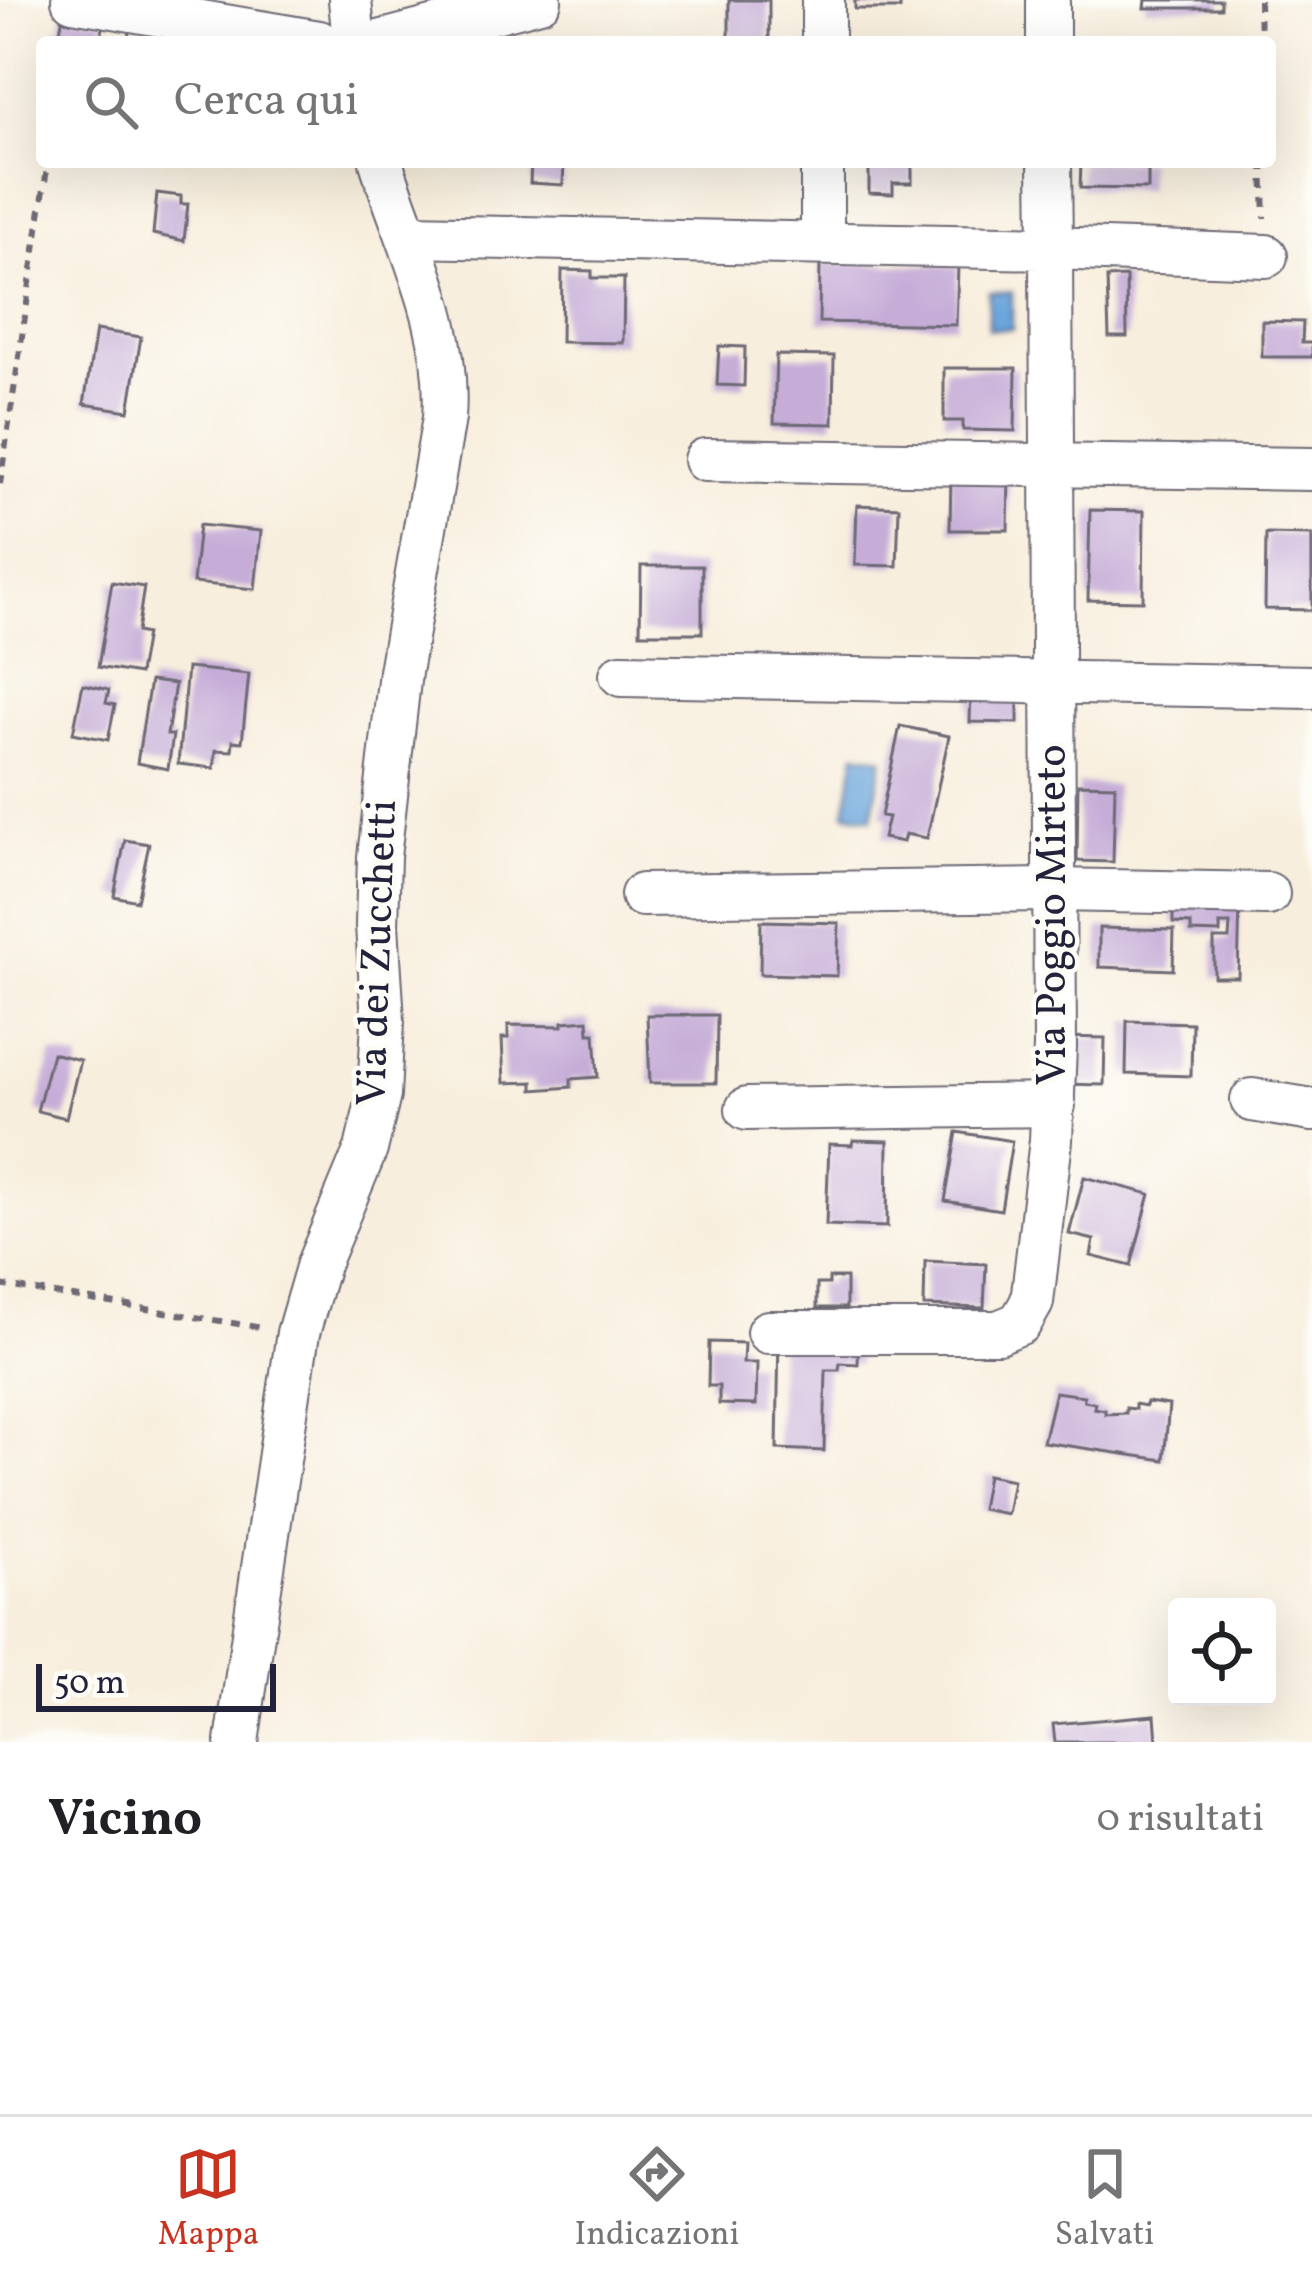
<!DOCTYPE html>
<html lang="it">
<head>
<meta charset="utf-8">
<style>
  body { margin:0; font-family:Vollkorn,serif; background:#f2f2f2; color:#202124 }
  .controls { position:absolute; right:36px; bottom:36px; display:grid; overflow:hidden; border-radius:12px; box-shadow:0 12px 48px #0002 }
  .controls button { width:108px; height:108px; display:grid; place-items:center; padding:0; border:0; border-bottom:3px solid #e0e0e0; background:#fff; color:#202124; font:60px sans-serif }
  .scale { position:absolute; left:36px; bottom:30px; width:240px; box-sizing:border-box; padding-left:12px; border:6px solid #22223b; border-top:0; font-size:33px; line-height:42px; white-space:nowrap; color:#22223b; -webkit-text-stroke:9px #fdfcf7; paint-order:stroke }
  .list { margin:0; padding:0; list-style:none }
  h2 { display:flex; justify-content:space-between; align-items:center; height:156px; margin:0; padding:0 48px; font-size:51px }
  h2 small { font-size:39px; font-weight:400; color:#757577 }
  .icon { flex:none; width:66px; height:66px; fill:none; stroke:currentColor; stroke-width:2; stroke-linecap:round; stroke-linejoin:round }
  .map { position:relative; flex:none; width:1312px; height:1742px; overflow:hidden }
  .search { position:absolute; background:#fff; box-shadow:0 12px 48px #0002; left:36px; right:36px; top:36px; height:132px; display:flex; align-items:center; gap:30px; box-sizing:border-box; padding:0 42px; border-radius:12px; color:#757577; font-size:45px }
  .sheet { height:372px; background:#fff }
  nav { display:flex; justify-content:space-around; align-items:center; box-sizing:border-box; height:168px; border-top:3px solid #e0e0e0; background:#fff; font-size:33px; color:#757577 }
  nav a { display:grid; justify-items:center; gap:6px }
  nav .on { color:#c8321e }
  .map>svg:first-child { display:block }
</style>
</head>
<body>
<div class="map">
<svg width="1312" height="1742" viewBox="0 0 1312 1742">
  <rect width="100%" height="100%" fill="#fdfcf7"/>
  <filter id="ink" filterUnits="userSpaceOnUse"><feTurbulence type="fractalNoise" baseFrequency=".00833" numOctaves="2"/><feDisplacementMap in="SourceGraphic" scale="24" xChannelSelector="R" yChannelSelector="G"/><feConvolveMatrix kernelMatrix="1 2 1 2 8 2 1 2 1" color-interpolation-filters="sRGB"/></filter>
  <filter id="wash" filterUnits="userSpaceOnUse"><feTurbulence type="fractalNoise" baseFrequency=".004" numOctaves="4" result="noise"/><feDisplacementMap in="SourceGraphic" scale="48" xChannelSelector="R" yChannelSelector="G"/><feGaussianBlur stdDeviation="2.7" result="paint"/><feColorMatrix in="noise" values="0 0 0 0 0 0 0 0 0 0 0 0 0 0 0 0 0 1.4 0 .05"/><feComposite in="paint" operator="in"/></filter>
  <g filter="url(#wash)">
    <rect width="100%" height="100%" fill="#f8eedd"/>
    <!-- water -->
    <g fill="#6ba5db" stroke="#46648b" stroke-width="3">
      <path d="M 989,292 L 1012,292 L 1012,329 L 988,329 Z"/>
      <path d="M 856,753 L 883,758 L 872,818 L 845,813 Z"/>
    </g>
    <g id="blocks">
      <!-- building -->
      <g fill="#c6add8">
        <rect x="729" y="0" width="40" height="42"/>
        <rect x="855" y="0" width="45" height="9"/>
        <path d="M 1146,0 L 1221,0 L 1221,8 L 1145,8 Z"/>
        <path d="M 63,14 L 104,21 L 101,39 L 51,42 L 53,31 L 60,32 Z"/>
        <path d="M 130,28 L 180,34 L 178,42 L 127,42 Z"/>
        <path d="M 531,162 L 564,162 L 563,185 L 530,183 Z"/>
        <path d="M 869,162 L 912,162 L 912,183 L 893,183 L 893,194 L 869,193 Z"/>
        <path d="M 1081,162 L 1148,162 L 1148,189 L 1080,188 Z"/>
        <path d="M 157,193 L 181,196 L 181,204 L 188,204 L 184,241 L 153,234 Z"/>
        <path d="M 820,263 L 958,266 L 956,325 L 819,322 Z"/>
        <path d="M 562,270 L 592,271 L 592,278 L 624,278 L 623,343 L 561,342 Z"/>
        <path d="M 1126,277 L 1127,337 L 1109,337 L 1107,278 Z"/>
        <path d="M 1262,321 L 1303,322 L 1302,343 L 1312,343 L 1312,357 L 1262,357 Z"/>
        <path d="M 96,330 L 141,337 L 129,411 L 84,404 Z"/>
        <path d="M 719,346 L 745,347 L 744,386 L 717,385 Z"/>
        <path d="M 776,355 L 834,356 L 833,424 L 774,423 Z"/>
        <path d="M 944,368 L 1016,368 L 1015,431 L 963,430 L 963,421 L 944,421 Z"/>
        <path d="M 951,473 L 1009,474 L 1008,530 L 950,530 Z"/>
        <path d="M 857,505 L 899,507 L 897,566 L 855,565 Z"/>
        <path d="M 1090,510 L 1144,511 L 1143,601 L 1088,600 Z"/>
        <path d="M 199,525 L 261,531 L 255,589 L 193,583 Z"/>
        <path d="M 1266,534 L 1312,535 L 1312,610 L 1265,609 Z"/>
        <path d="M 641,566 L 702,566 L 702,633 L 640,633 Z"/>
        <path d="M 112,582 L 144,587 L 137,632 L 146,634 L 139,674 L 98,667 Z"/>
        <path d="M 187,668 L 249,674 L 242,742 L 233,741 L 232,751 L 216,750 L 214,768 L 178,764 Z"/>
        <path d="M 150,681 L 175,684 L 167,735 L 173,735 L 168,769 L 137,763 Z"/>
        <path d="M 83,684 L 109,690 L 106,703 L 115,705 L 108,740 L 73,733 Z"/>
        <path d="M 971,689 L 1018,689 L 1018,723 L 970,722 Z"/>
        <path d="M 900,726 L 949,736 L 927,838 L 905,834 L 903,842 L 883,838 L 888,817 L 881,816 Z"/>
        <path d="M 1078,784 L 1115,785 L 1113,862 L 1077,861 Z"/>
        <path d="M 125,840 L 149,844 L 137,901 L 114,896 Z"/>
        <path d="M 1173,899 L 1240,901 L 1238,977 L 1214,977 L 1214,939 L 1229,939 L 1230,924 L 1220,924 L 1220,933 L 1191,932 L 1191,924 L 1173,923 Z"/>
        <path d="M 761,921 L 839,923 L 837,976 L 760,974 Z"/>
        <path d="M 1099,928 L 1174,930 L 1173,970 L 1099,967 Z"/>
        <path d="M 647,1015 L 717,1015 L 716,1083 L 650,1083 Z"/>
        <path d="M 588,1020 L 589,1033 L 595,1033 L 598,1077 L 571,1079 L 571,1087 L 533,1090 L 533,1082 L 504,1083 L 502,1038 L 508,1038 L 508,1025 L 563,1026 L 563,1022 Z"/>
        <path d="M 1127,1021 L 1192,1023 L 1191,1076 L 1126,1074 Z"/>
        <path d="M 1062,1037 L 1105,1038 L 1104,1085 L 1061,1084 Z"/>
        <path d="M 52,1053 L 80,1060 L 66,1118 L 37,1111 Z"/>
        <path d="M 957,1132 L 1012,1141 L 1001,1210 L 945,1201 Z"/>
        <path d="M 853,1140 L 888,1141 L 887,1227 L 826,1225 L 829,1144 L 852,1145 Z"/>
        <path d="M 1084,1177 L 1150,1194 L 1131,1266 L 1091,1256 L 1094,1240 L 1069,1234 Z"/>
        <path d="M 925,1261 L 986,1264 L 984,1308 L 924,1306 Z"/>
        <path d="M 829,1278 L 846,1278 L 846,1308 L 817,1308 L 817,1284 L 829,1284 Z"/>
        <path d="M 779,1334 L 859,1335 L 858,1364 L 840,1363 L 839,1370 L 826,1370 L 824,1451 L 777,1449 Z"/>
        <path d="M 709,1342 L 744,1343 L 743,1363 L 757,1363 L 756,1405 L 719,1404 L 719,1386 L 708,1386 Z"/>
        <path d="M 1055,1392 L 1084,1396 L 1084,1401 L 1095,1403 L 1094,1408 L 1105,1410 L 1105,1414 L 1126,1413 L 1126,1408 L 1135,1409 L 1135,1404 L 1146,1406 L 1147,1402 L 1169,1405 L 1164,1460 L 1043,1442 Z"/>
        <path d="M 987,1475 L 1013,1480 L 1007,1514 L 981,1509 Z"/>
        <path d="M 1155,1715 L 1157,1742 L 1055,1742 L 1053,1724 Z"/>
      </g>
    </g>
  </g>
  <g filter="url(#ink)">
    <use href="#blocks" fill-opacity="0" stroke="#6d6974" stroke-width="3"/>
    <g fill="none" stroke-linecap="round" stroke-linejoin="round">
      <defs>
        <g id="minor">
          <path d="M 73,0 L 319,42"/>
          <path d="M 350,0 L 354,42"/>
          <path d="M 1048,0 L 1048,42"/>
          <path d="M 379,42 L 540,0"/>
          <path d="M 823,42 L 823,0"/>
          <path d="M 1050,162 L 1051,248 L 1266,256"/>
          <path d="M 409,236 L 1051,248 L 1055,1047 L 1051,1140 L 1032,1302 L 1020,1323 L 998,1332 L 768,1332"/>
          <path d="M 822,242 L 822,162"/>
          <path d="M 705,460 L 1312,469"/>
          <path d="M 621,675 L 1312,687"/>
          <path d="M 642,895 L 1054,890 L 1268,894"/>
          <path d="M 1252,1100 L 1312,1110"/>
          <path d="M 747,1109 L 1054,1105"/>
          <path d="M 237,1742 L 298,1333 L 318,1264 L 366,1149 L 379,1095 L 383,1021 L 377,925 L 379,857 L 400,672 L 444,418 C 451,325 408,248 381,162"/>
        </g>
      </defs>
      <!-- minor casing -->
      <use href="#minor" stroke="#6d6974" stroke-width="46"/>
      <!-- path -->
      <g stroke="#6d6974" stroke-width="6" stroke-dasharray="9 9" stroke-linecap="butt">
        <path d="M 1259,0 L 1260,42"/>
        <path d="M 1263,162 L 1265,218"/>
        <path d="M 0,484 L 48,162"/>
        <path d="M 0,1285 L 263,1328"/>
      </g>
      <!-- minor -->
      <use href="#minor" stroke="#fff" stroke-width="42"/>
    </g>
  </g>
  <g text-anchor="middle" dominant-baseline="central" stroke-width="9" stroke-linejoin="round" paint-order="stroke">
    <!-- street labels -->
    <g font-size="42" fill="#22223b" stroke="#fdfcf7">
      <text transform="translate(1054 915) rotate(-90)">Via Poggio Mirteto</text>
      <text transform="translate(379 953) rotate(-88)">Via dei Zucchetti</text>
    </g>
  </g>
</svg>
<div class="controls">
<button><svg class="icon" aria-label="locate" viewBox="0 0 24 24"><circle cx="12" cy="12" r="6"/><path d="M12 2v4M12 18v4M2 12h4M18 12h4"/></svg></button>
</div>
<div class="scale">50 m</div>
<div class="search"><svg class="icon" aria-label="search" viewBox="0 0 24 24"><circle cx="10" cy="10" r="6"/><path d="M15 15l6 6"/></svg>Cerca qui</div>
</div>
<section class="sheet">
<h2>Vicino<small>0 risultati</small></h2>
<ul class="list">
</ul>
</section>
<nav>
<a class="on"><svg class="icon" aria-label="map" viewBox="0 0 24 24"><path d="M3 6l6-2 6 2 6-2v14l-6 2-6-2-6 2zM9 4v14M15 6v14"/></svg>Mappa</a>
<a><svg class="icon" aria-label="directions" viewBox="0 0 24 24"><path d="M12 3l9 9-9 9-9-9zM9 14v-3h6M13 9l2 2-2 2"/></svg>Indicazioni</a>
<a><svg class="icon" aria-label="saved" viewBox="0 0 24 24"><path d="M7 4h10v16l-5-4-5 4z"/></svg>Salvati</a>
</nav>
</body>
</html>
